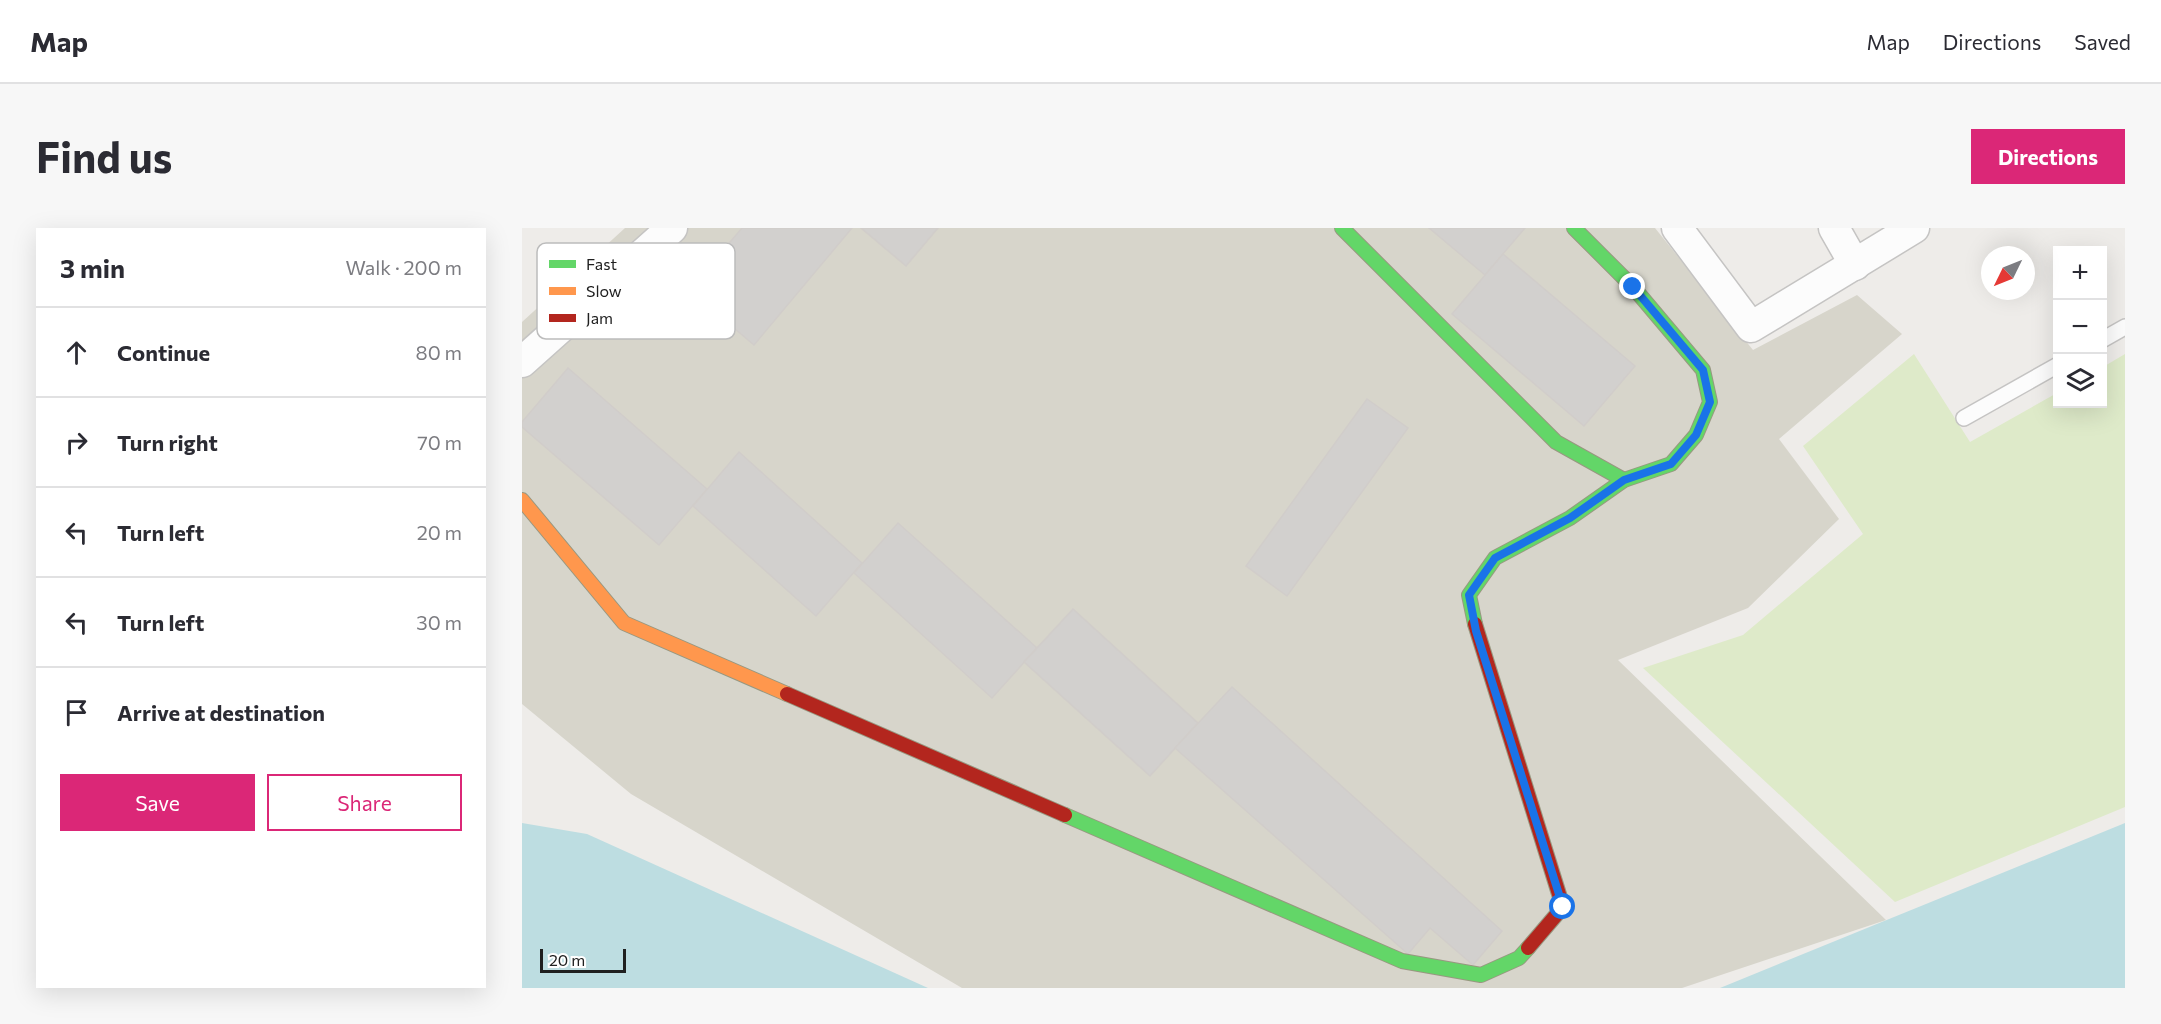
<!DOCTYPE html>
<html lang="en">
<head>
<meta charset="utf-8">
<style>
  body { margin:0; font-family:Commissioner,sans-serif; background:#f7f7f7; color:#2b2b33 }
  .controls { position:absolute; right:18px; top:18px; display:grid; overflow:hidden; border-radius:0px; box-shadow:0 6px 24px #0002 }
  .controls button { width:54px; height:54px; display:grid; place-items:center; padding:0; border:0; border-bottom:2px solid #e1e1e2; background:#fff; color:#2b2b33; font:30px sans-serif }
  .compass { position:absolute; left:1459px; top:18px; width:54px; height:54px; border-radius:50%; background:#fff; box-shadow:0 6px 24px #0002; rotate:227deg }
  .scale { position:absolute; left:18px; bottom:15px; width:86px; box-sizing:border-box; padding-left:6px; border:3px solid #202020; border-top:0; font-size:16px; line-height:21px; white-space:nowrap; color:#202020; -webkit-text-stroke:4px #fff; paint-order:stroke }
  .stop { position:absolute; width:18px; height:18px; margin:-14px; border:4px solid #1a73e8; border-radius:50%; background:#fff }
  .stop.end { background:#1a73e8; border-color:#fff; box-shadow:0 2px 6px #0008 }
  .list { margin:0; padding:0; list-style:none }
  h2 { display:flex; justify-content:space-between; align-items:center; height:78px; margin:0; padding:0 24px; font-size:26px }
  h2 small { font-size:20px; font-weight:400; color:#7c7c81 }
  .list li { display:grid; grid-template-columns:39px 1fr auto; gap:18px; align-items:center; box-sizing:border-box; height:90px; padding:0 24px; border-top:2px solid #e1e1e2 }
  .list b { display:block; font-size:22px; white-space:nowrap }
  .list em { font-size:20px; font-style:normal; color:#7c7c81 }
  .actions { display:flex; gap:12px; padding:18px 24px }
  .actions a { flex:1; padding:14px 0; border:2px solid #db2777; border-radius:0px; text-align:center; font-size:21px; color:#db2777 }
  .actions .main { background:#db2777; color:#fff }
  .icon { flex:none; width:33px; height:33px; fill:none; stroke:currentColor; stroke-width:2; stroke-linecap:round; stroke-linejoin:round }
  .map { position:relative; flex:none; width:1603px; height:760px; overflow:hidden; border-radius:0px }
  header { display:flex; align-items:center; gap:36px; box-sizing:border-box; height:84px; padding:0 30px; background:#fff; border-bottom:2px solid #e1e1e2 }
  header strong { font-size:28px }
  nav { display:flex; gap:33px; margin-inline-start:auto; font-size:21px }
  .intro { display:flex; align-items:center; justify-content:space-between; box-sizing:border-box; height:144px; padding:0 36px }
  h1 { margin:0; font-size:42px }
  .button { padding:15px 27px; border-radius:0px; background:#db2777; color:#fff; font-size:21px; font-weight:700 }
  main { display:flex; gap:36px; padding:0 36px }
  aside { flex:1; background:#fff; border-radius:0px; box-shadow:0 6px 24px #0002 }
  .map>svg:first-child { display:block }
</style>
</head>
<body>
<header>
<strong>Map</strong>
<nav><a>Map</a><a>Directions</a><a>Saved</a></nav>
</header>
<div class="intro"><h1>Find us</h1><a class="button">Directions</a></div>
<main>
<aside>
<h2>3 min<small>Walk · 200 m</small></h2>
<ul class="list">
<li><svg class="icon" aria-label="ahead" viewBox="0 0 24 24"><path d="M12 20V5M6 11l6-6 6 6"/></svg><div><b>Continue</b></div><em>80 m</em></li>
<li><svg class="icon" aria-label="right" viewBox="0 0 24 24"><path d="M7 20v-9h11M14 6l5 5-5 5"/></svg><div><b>Turn right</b></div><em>70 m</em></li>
<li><svg class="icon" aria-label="left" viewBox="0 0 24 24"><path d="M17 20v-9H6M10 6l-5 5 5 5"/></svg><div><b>Turn left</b></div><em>20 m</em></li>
<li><svg class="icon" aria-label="left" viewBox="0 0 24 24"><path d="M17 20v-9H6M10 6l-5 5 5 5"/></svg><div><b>Turn left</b></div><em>30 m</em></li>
<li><svg class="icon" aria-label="arrive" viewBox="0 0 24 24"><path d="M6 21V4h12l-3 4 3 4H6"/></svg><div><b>Arrive at destination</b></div></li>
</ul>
<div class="actions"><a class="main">Save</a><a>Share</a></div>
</aside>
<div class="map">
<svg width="1603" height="760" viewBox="0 0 1603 760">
  <rect width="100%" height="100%" fill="#eeece9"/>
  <!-- construction -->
  <path fill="#d7d5cb" d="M 103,0 L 1133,0 L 1231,122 L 1335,67 L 1380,106 L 1257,211 L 1317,291 L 1226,380 L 1096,432 L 1364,692 L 1160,760 L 440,760 L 109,566 L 0,476 L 0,94 Z"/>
  <!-- grass -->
  <path fill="#deeac9" d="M 1392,126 L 1448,214 L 1535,165 L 1536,176 L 1580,176 L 1581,139 L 1603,126 L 1603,579 L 1373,674 L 1121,440 L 1221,407 L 1341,306 L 1281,218 Z"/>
  <!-- water -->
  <g fill="#bddde1">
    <path d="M 0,595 L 65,606 L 406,760 L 0,760 Z"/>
    <path d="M 1603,595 L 1603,760 L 1198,760 Z"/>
  </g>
  <!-- building -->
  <g fill="#d2d0ce" stroke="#d1cdca" stroke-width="1.5">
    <path d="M 220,0 L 330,0 L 232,117 L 167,62 Z"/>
    <path d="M 339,0 L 416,0 L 384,38 Z"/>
    <path d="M 907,0 L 1003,0 L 963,47 Z"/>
    <path d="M 981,26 L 1113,138 L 1062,198 L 930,86 Z"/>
    <path d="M 46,140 L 185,261 L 137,317 L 0,199 L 0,194 Z"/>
    <path d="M 845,171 L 886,200 L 765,368 L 724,338 Z"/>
    <path d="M 217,224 L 340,335 L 294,388 L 171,278 Z"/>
    <path d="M 376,295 L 515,420 L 470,470 L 332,345 Z"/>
    <path d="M 551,381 L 676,495 L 628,548 L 502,434 Z"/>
    <path d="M 710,459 L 980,703 L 951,737 L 908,700 L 886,726 L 653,520 Z"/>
  </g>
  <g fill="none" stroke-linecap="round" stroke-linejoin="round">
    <defs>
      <g id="lane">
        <path d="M 1580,112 L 1603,99"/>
        <path d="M 1442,190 L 1536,137"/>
      </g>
      <g id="street">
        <path d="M 1155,0 L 1229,99 L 1392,0"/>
        <path d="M 1312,0 L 1333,37"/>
        <path d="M 0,134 L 150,0"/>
      </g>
      <g id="fast">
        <path d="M 820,0 L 1034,214 L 1102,252"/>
        <path d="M 953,396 L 947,367 L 973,330 L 1048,290 L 1102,252 L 1149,236 L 1174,207 L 1188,174 L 1181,142 L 1111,59 L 1052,0"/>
        <path d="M 543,587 L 880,733 L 959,747 L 997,730 L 1006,720"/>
      </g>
      <path id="slow" d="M 0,272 L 102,395 L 265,466"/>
      <g id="jam">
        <path d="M 953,396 L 1041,679 L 1006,720"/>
        <path d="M 265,466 L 543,587"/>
      </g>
    </defs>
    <!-- lane casing -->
    <use href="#lane" stroke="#c5c4c3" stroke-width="18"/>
    <!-- street casing -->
    <use href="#street" stroke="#c5c4c3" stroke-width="33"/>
    <!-- fast casing -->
    <use href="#fast" stroke="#989880" stroke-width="16"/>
    <!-- slow casing -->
    <use href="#slow" stroke="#989880" stroke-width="16"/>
    <!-- jam casing -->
    <use href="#jam" stroke="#989880" stroke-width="16"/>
    <!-- lane -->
    <use href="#lane" stroke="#fcfcfc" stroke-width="15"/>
    <!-- street -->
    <use href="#street" stroke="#fcfcfc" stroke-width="30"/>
    <!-- fast -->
    <use href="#fast" stroke="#63d668" stroke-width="14"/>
    <!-- slow -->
    <use href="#slow" stroke="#ff974d" stroke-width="14"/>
    <!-- jam -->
    <use href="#jam" stroke="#b3261e" stroke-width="14"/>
  </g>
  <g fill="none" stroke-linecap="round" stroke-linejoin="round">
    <!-- route -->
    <path stroke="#1a73e8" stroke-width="8" d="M 1041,679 L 954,403 L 947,367 L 973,330 L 1048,290 L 1102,252 L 1149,236 L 1174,207 L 1188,174 L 1181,142 L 1111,59"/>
  </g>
  <!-- legend -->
  <rect x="15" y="15" width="198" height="96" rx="9" fill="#fff" stroke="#bcbcbc" stroke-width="1.5"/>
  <rect x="27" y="32" width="27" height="8" fill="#63d668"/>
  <rect x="27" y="59" width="27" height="8" fill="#ff974d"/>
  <rect x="27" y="86" width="27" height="8" fill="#b3261e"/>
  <g font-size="16" fill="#202020">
    <text x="64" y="42">Fast</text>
    <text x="64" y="69">Slow</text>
    <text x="64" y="96">Jam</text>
  </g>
</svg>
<div class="controls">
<button>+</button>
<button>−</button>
<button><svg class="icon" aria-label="layers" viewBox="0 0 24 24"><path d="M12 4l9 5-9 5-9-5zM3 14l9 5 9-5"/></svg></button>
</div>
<svg class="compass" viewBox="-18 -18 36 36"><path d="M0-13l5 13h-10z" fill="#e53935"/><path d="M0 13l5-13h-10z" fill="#7c7c81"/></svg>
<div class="scale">20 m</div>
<div class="stop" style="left:1041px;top:679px"></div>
<div class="stop end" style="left:1111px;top:59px"></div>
</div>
</main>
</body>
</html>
